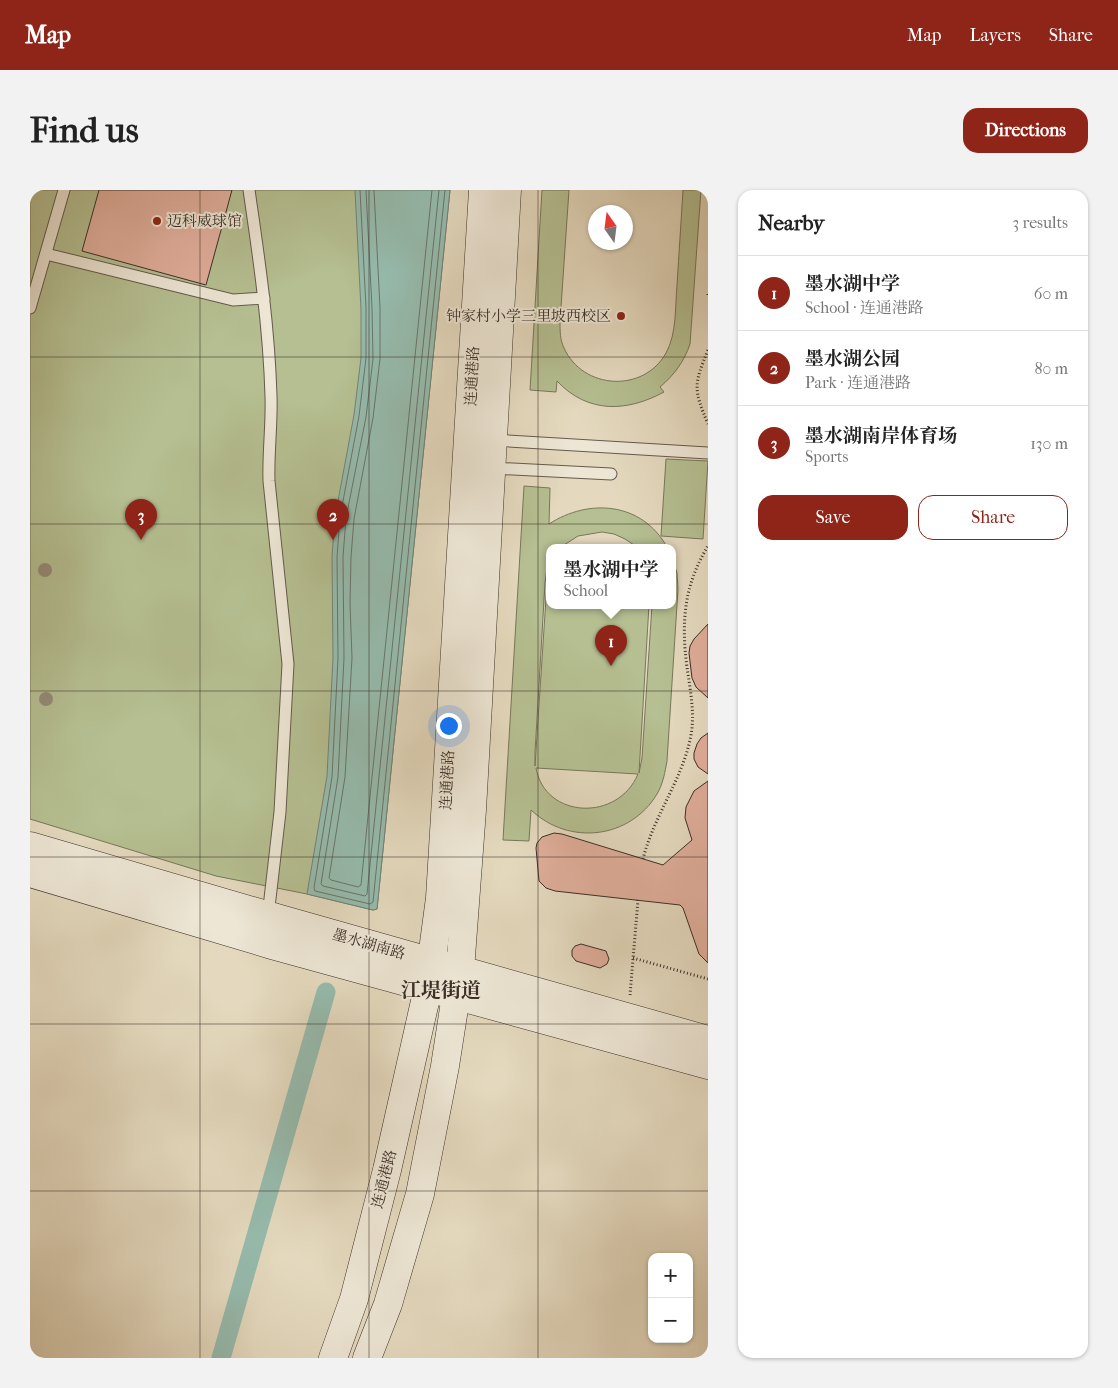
<!DOCTYPE html>
<html lang="en">
<head>
<meta charset="utf-8">
<style>
  body { margin:0; font-family:"IM FELL French Canon","Noto Serif SC",serif; background:#f2f2f2; color:#222 }
  .controls { position:absolute; right:15px; bottom:15px; display:grid; overflow:hidden; border-radius:10px; box-shadow:0 1px 4px #0004 }
  .controls button { width:45px; height:45px; display:grid; place-items:center; padding:0; border:0; border-bottom:1px solid #e0e0e0; background:#fff; color:#222; font:25px sans-serif }
  .compass { position:absolute; left:558px; top:15px; width:45px; height:45px; border-radius:50%; background:#fff; box-shadow:0 1px 4px #0004; rotate:346deg }
  .you { position:absolute; left:418px; top:535px; width:18px; height:18px; margin:-12px; border:4px solid #fff; border-radius:50%; background:#1a73e8; box-shadow:0 0 0 8px #1a73e833 }
  .badge { display:grid; place-items:center; width:32px; height:32px; border-radius:50%; background:#8f2418; color:#fff; font-size:16px; font-weight:700 }
  .pin { position:absolute; translate:-50% -41px; filter:drop-shadow(0 1px 2px #0008) }
  .pin::after { content:''; position:absolute; top:26px; width:18px; height:15px; background:inherit; clip-path:polygon(0 0,100% 0,50% 100%) }
  .popup { position:absolute; left:516px; top:354px; width:130px; height:65px; box-sizing:border-box; display:grid; place-content:center; border-radius:10px; background:#fff; filter:drop-shadow(0 1px 4px #0005); font-size:16px; white-space:nowrap; color:#767676 }
  .popup b { font-size:19px; color:#222 }
  .popup::after { content:''; position:absolute; left:50%; top:100%; margin-left:-10px; border:10px solid transparent; border-top-color:#fff }
  .list { margin:0; padding:0; list-style:none }
  h2 { display:flex; justify-content:space-between; align-items:center; height:65px; margin:0; padding:0 20px; font-size:21px }
  h2 small { font-size:16px; font-weight:400; color:#767676 }
  .list li { display:grid; grid-template-columns:32px 1fr auto; gap:15px; align-items:center; box-sizing:border-box; height:75px; padding:0 20px; border-top:1px solid #e0e0e0 }
  .list b { display:block; font-size:19px; white-space:nowrap }
  .list p { margin:0; font-size:16px; white-space:nowrap; color:#767676 }
  .list em { font-size:16px; font-style:normal; color:#767676 }
  .actions { display:flex; gap:10px; padding:15px 20px }
  .actions a { flex:1; padding:11px 0; border:1px solid #8f2418; border-radius:15px; text-align:center; font-size:18px; color:#8f2418 }
  .actions .main { background:#8f2418; color:#fff }
  .map { position:relative; flex:none; width:678px; height:1168px; overflow:hidden; border-radius:15px }
  header { display:flex; align-items:center; gap:30px; box-sizing:border-box; height:70px; padding:0 25px; background:#8f2418; color:#fff }
  header strong { font-size:24px }
  nav { display:flex; gap:28px; margin-inline-start:auto; font-size:18px }
  .intro { display:flex; align-items:center; justify-content:space-between; box-sizing:border-box; height:120px; padding:0 30px }
  h1 { margin:0; font-size:35px }
  .button { padding:12px 22px; border-radius:15px; background:#8f2418; color:#fff; font-size:18px; font-weight:700 }
  main { display:flex; gap:30px; padding:0 30px }
  aside { flex:1; background:#fff; border-radius:15px; box-shadow:0 1px 4px #0004 }
  .map>svg:first-child { display:block }
</style>
</head>
<body>
<header>
<strong>Map</strong>
<nav><a>Map</a><a>Layers</a><a>Share</a></nav>
</header>
<div class="intro"><h1>Find us</h1><a class="button">Directions</a></div>
<main>
<div class="map">
<svg width="678" height="1168" viewBox="0 0 678 1168">
  <rect width="100%" height="100%" fill="#e4d9be"/>
  <filter id="stains"><feTurbulence type="fractalNoise" baseFrequency=".004" numOctaves="4"/><feColorMatrix values="0 0 0 0 .2 0 0 0 0 .09 0 0 0 0 .02 0 0 0 .5 -.17"/></filter>
  <radialGradient id="worn" r=".72"><stop offset=".6" stop-color="#630" stop-opacity="0"/><stop offset="1" stop-color="#630" stop-opacity=".3"/></radialGradient>
  <!-- green -->
  <g fill="#b5bf91" stroke="#78775c" fill-rule="evenodd">
    <path d="M 0,0 L 420,0 L 347,719 L 343,720 L 277,704 L 186,686 L 0,629 Z"/>
    <path d="M 512,0 L 539,0 L 530,132 C 530,141 530,150 534,158 C 553,200 614,203 636,163 C 647,143 645,117 647,95 C 649,64 651,32 653,0 L 671,0 L 660,154 C 654,172 644,185 630,197 L 634,202 C 597,222 558,224 527,191 L 526,202 L 500,200 Z"/>
    <path d="M 636,269 L 678,271 L 673,349 L 631,346 Z"/>
    <path d="M 494,296 L 520,298 L 519,334 C 559,308 612,312 637,357 L 607,357 L 595,349 L 584,344 L 572,342 L 548,346 L 531,357 L 520,357 C 520,370 516,380 515,393 L 505,562 L 505,576 L 518,378 L 520,379 L 520,415 L 619,415 L 609,583 L 612,568 L 622,415 L 642,415 L 642,367 L 647,383 L 648,399 L 637,571 C 635,582 633,594 627,604 C 600,649 539,656 501,620 L 499,651 L 473,650 ZM 506,578 L 608,584 C 588,632 515,629 506,578 Z"/>
  </g>
  <!-- water -->
  <path fill="#96bbad" stroke="#728378" d="M 325,0 L 420,0 L 347,719 L 343,720 L 277,704 L 297,586 L 303,468 L 302,366 L 305,327 L 324,225 L 331,168 L 331,119 Z"/>
  <g fill="none" stroke-linecap="round" stroke-linejoin="round">
    <!-- shore -->
    <g stroke="#68756a" stroke-width="1">
      <path d="M 330,0 L 336,118 L 336,168 L 329,226 L 310,327 L 307,367 L 308,468 L 302,587 L 284,698 L 285,701 L 340,714 L 343,712 L 415,0"/>
      <path d="M 336,0 L 342,118 L 343,169 L 336,227 L 316,328 L 313,367 L 314,468 L 308,587 L 291,694 L 293,696 L 335,706 L 337,704 L 409,0"/>
      <path d="M 344,0 L 350,118 L 350,169 L 343,228 L 324,329 L 321,367 L 320,413 L 322,468 L 315,587 L 299,688 L 301,690 L 328,697 L 331,695 L 402,0"/>
    </g>
    <!-- canal -->
    <path stroke="#96bbad" stroke-width="19" d="M 191,1168 L 296,802"/>
  </g>
  <!-- building -->
  <g fill="#dfad9a" stroke="#3b2f28">
    <path d="M 69,0 L 202,0 L 176,95 L 52,61 Z"/>
    <path d="M 678,434 L 678,508 L 666,497 L 662,488 L 659,463 L 660,456 L 664,449 Z"/>
    <path d="M 678,543 L 678,584 L 668,577 L 664,569 L 664,563 L 667,554 L 671,548 Z"/>
    <path d="M 678,591 L 678,773 L 669,764 L 653,718 L 650,715 L 525,701 L 516,698 L 509,691 L 506,658 L 507,653 L 512,647 L 524,643 L 532,644 L 633,675 L 662,650 L 655,628 L 656,617 L 664,601 Z"/>
    <path d="M 551,754 L 576,761 L 579,769 L 577,774 L 570,778 L 546,771 L 542,766 L 542,760 L 545,756 Z"/>
  </g>
  <g fill="none" stroke-linecap="round" stroke-linejoin="round">
    <defs>
      <g id="lane">
        <path d="M 219,0 C 229,68 239,137 241,206 C 242,235 238,263 239,291 L 258,474 L 250,622 L 238,726"/>
        <path d="M 16,64 L 203,110 L 234,108"/>
        <path d="M 0,118 L 34,0"/>
        <path d="M 463,250 L 678,263"/>
        <path d="M 461,278 L 581,284"/>
      </g>
      <g id="secondary">
        <path d="M 0,656 L 250,729 L 678,850"/>
        <path d="M 0,683 L 242,755 L 678,875"/>
        <path d="M 303,1168 L 324,1109 L 357,980 L 398,798 L 410,708 L 453,0"/>
        <path d="M 337,1168 L 358,1114 L 390,1004 L 415,876 L 430,780 L 442,620 L 477,0"/>
      </g>
    </defs>
    <!-- lane casing -->
    <use href="#lane" stroke="#655a4e" stroke-width="13"/>
    <!-- secondary casing -->
    <use href="#secondary" stroke="#3b2f28" stroke-width="29"/>
    <!-- path -->
    <g stroke="#3b2f28" stroke-width="3" stroke-dasharray="1 2.5" stroke-linecap="butt">
      <path d="M 677,0 L 678,9"/>
      <path d="M 678,104 L 678,107"/>
      <path d="M 678,160 C 664,194 663,199 678,234"/>
      <path d="M 613,669 C 624,625 653,589 661,545 C 665,523 660,499 657,477 C 651,432 654,395 678,356"/>
      <path d="M 603,768 L 678,789"/>
      <path d="M 600,805 L 608,710"/>
    </g>
    <!-- lane -->
    <use href="#lane" stroke="#ede6d5" stroke-width="11"/>
    <!-- secondary -->
    <use href="#secondary" stroke="#ede6d5" stroke-width="28"/>
  </g>
  <!-- trees -->
  <g fill="#948b77">
    <circle cx="15" cy="380" r="7"/>
    <circle cx="16" cy="509" r="7"/>
  </g>
  <!-- grid -->
  <path fill="none" stroke="#3b2f28" stroke-width="1" stroke-opacity="0.55" d="M 170,0 L 170,1168M 339,0 L 339,1168M 508,0 L 508,1168M 0,167 L 678,167M 0,334 L 678,334M 0,501 L 678,501M 0,667 L 678,667M 0,834 L 678,834M 0,1001 L 678,1001"/>
  <!-- markers -->
  <g fill="#8f2418" stroke="#ede6d5" stroke-width="2">
    <circle cx="127" cy="31" r="5"/>
    <circle cx="591" cy="126" r="5"/>
  </g>
  <g text-anchor="middle" dominant-baseline="central" stroke-width="4" stroke-linejoin="round" paint-order="stroke">
    <!-- poi labels -->
    <g font-size="15" fill="#3b2f28" stroke="#ede6d5" text-anchor="start">
      <text x="137" y="31">迈科威球馆</text>
      <text x="581" y="126" text-anchor="end">钟家村小学三里坡西校区</text>
    </g>
    <!-- street labels -->
    <g font-size="15" fill="#3b2f28" stroke="#ede6d5">
      <text transform="translate(442 186) rotate(-87)">连通港路</text>
      <text transform="translate(417 590) rotate(-87)">连通港路</text>
      <text transform="translate(339 754) rotate(16)">墨水湖南路</text>
      <text transform="translate(354 989) rotate(-76)">连通港路</text>
    </g>
    <!-- district labels -->
    <g font-size="20" font-weight="bold" fill="#3b2f28" stroke="#ede6d5">
      <text x="411" y="800">江堤街道</text>
    </g>
  </g>
  <rect width="100%" height="100%" filter="url(#stains)"/>
  <rect width="100%" height="100%" fill="url(#worn)"/>
</svg>
<div class="controls">
<button>+</button>
<button>−</button>
</div>
<svg class="compass" viewBox="-18 -18 36 36"><path d="M0-13l5 13h-10z" fill="#e53935"/><path d="M0 13l5-13h-10z" fill="#767676"/></svg>
<div class="you"></div>
<div class="pin badge" style="left:581px;top:476px">1</div>
<div class="popup"><b>墨水湖中学</b>School</div>
<div class="pin badge" style="left:303px;top:350px">2</div>
<div class="pin badge" style="left:111px;top:350px">3</div>
</div>
<aside>
<h2>Nearby<small>3 results</small></h2>
<ul class="list">
<li><span class="badge">1</span><div><b>墨水湖中学</b><p>School · 连通港路</p></div><em>60 m</em></li>
<li><span class="badge">2</span><div><b>墨水湖公园</b><p>Park · 连通港路</p></div><em>80 m</em></li>
<li><span class="badge">3</span><div><b>墨水湖南岸体育场</b><p>Sports</p></div><em>130 m</em></li>
</ul>
<div class="actions"><a class="main">Save</a><a>Share</a></div>
</aside>
</main>
</body>
</html>
